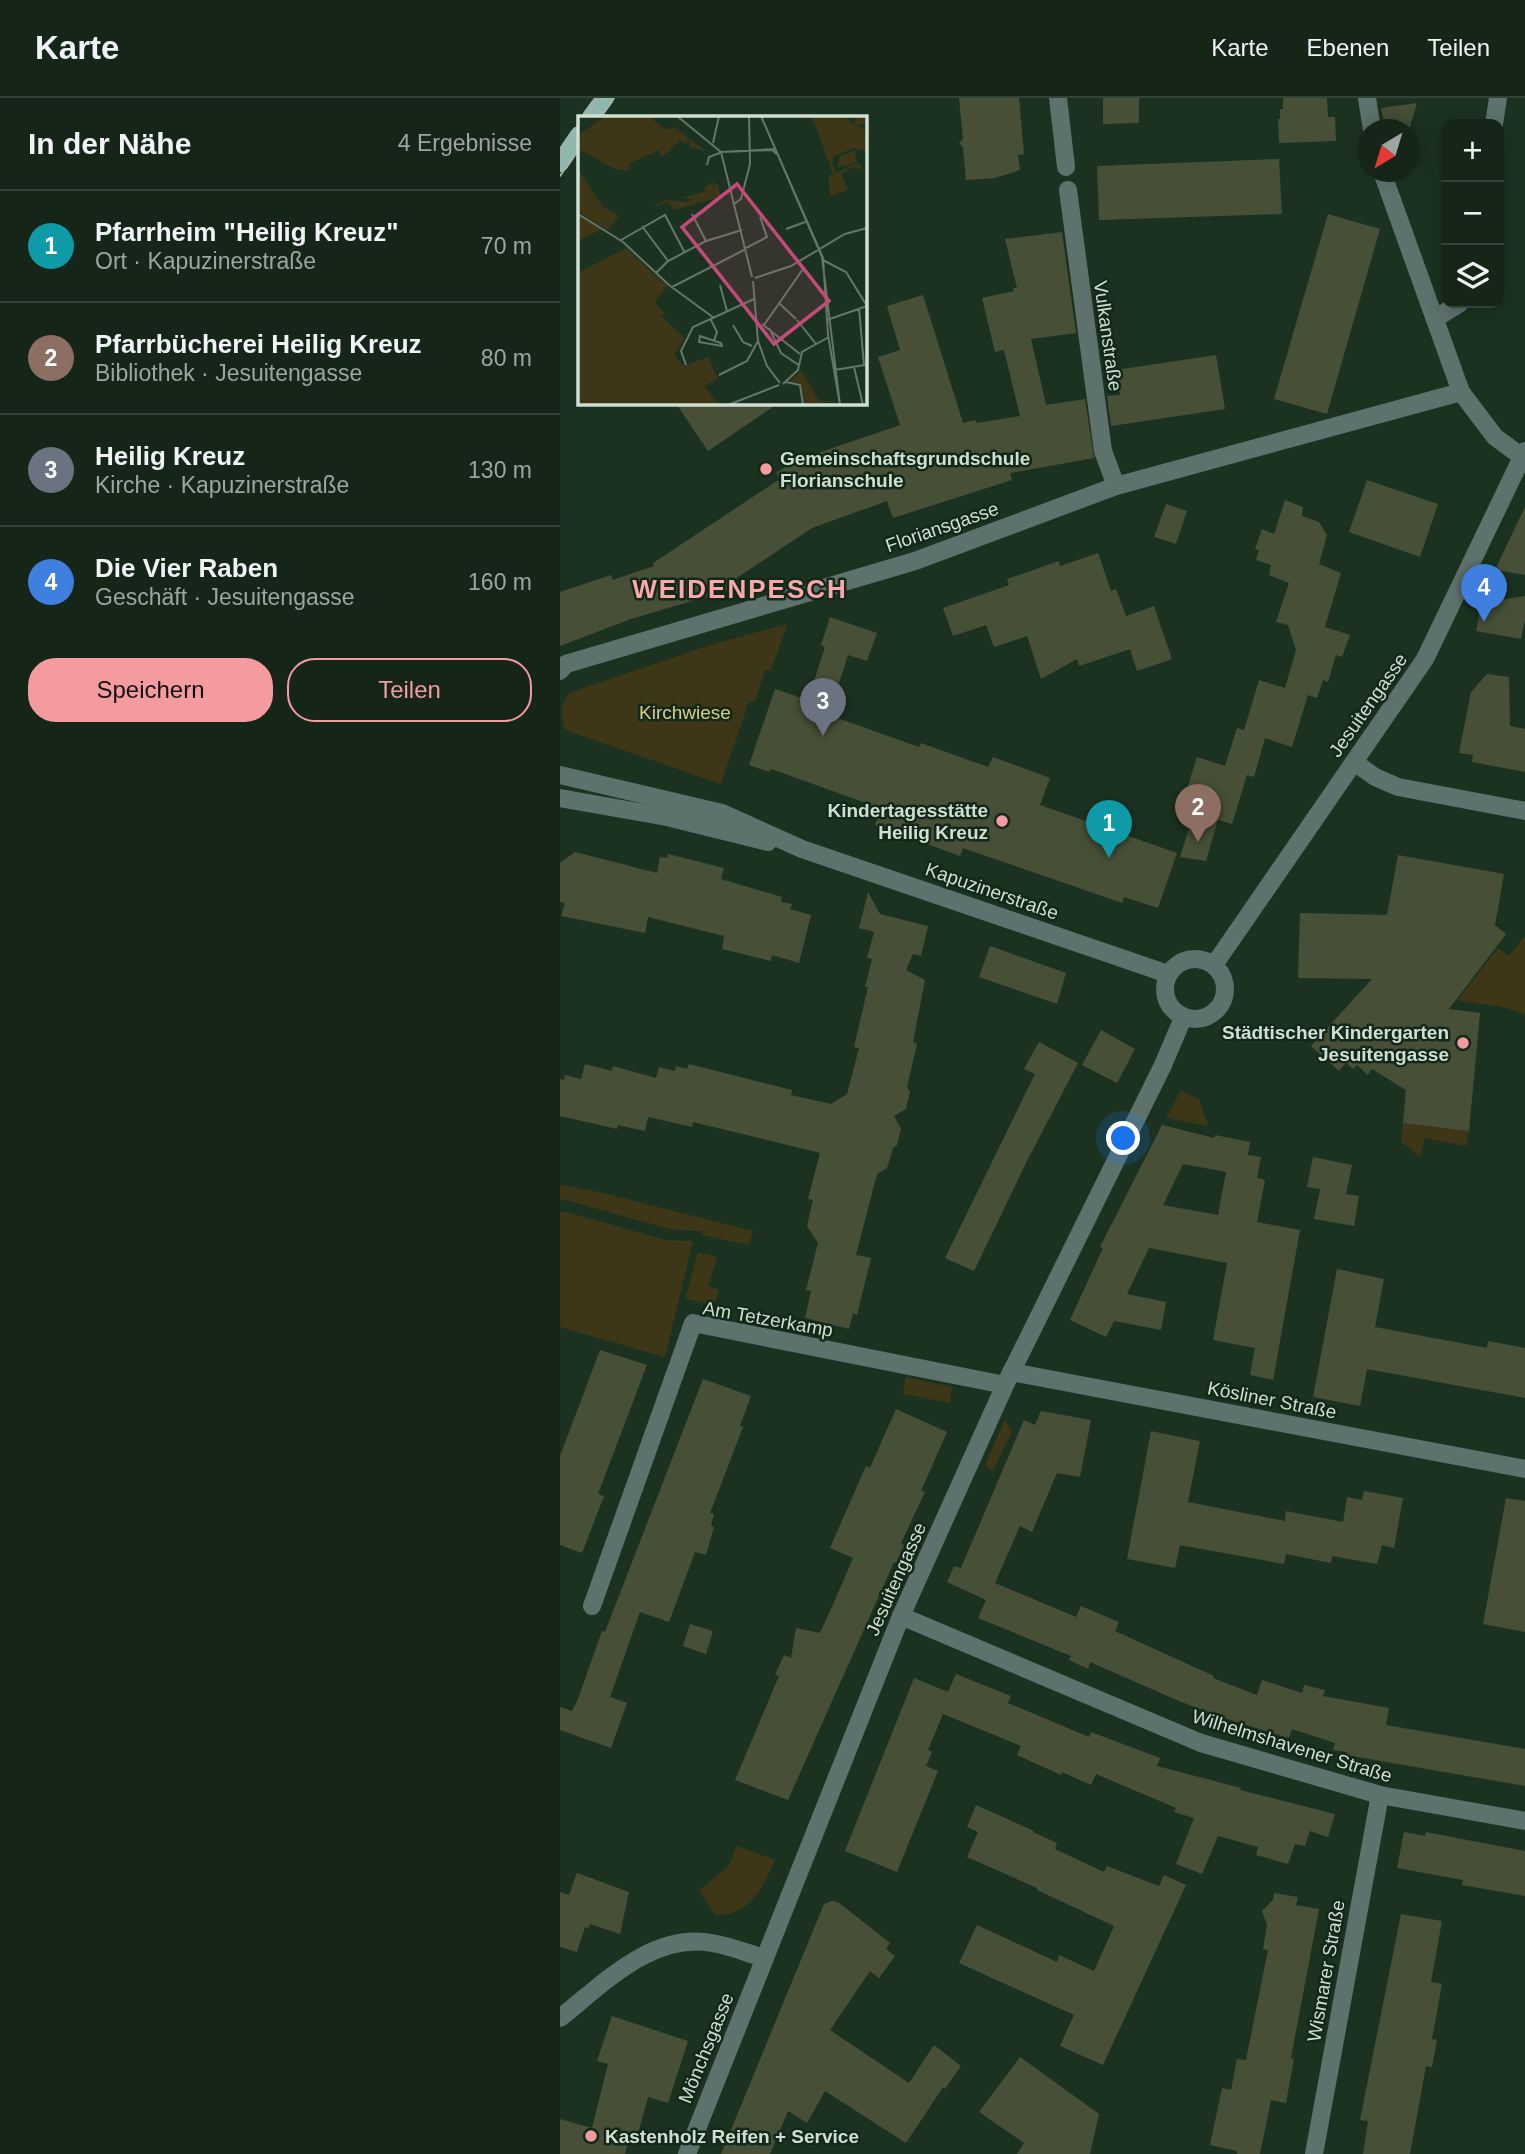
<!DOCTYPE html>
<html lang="de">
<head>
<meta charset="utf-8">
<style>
  body { margin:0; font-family:Arial,sans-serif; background:#1e2e22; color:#f1f3f6 }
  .controls { position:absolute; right:21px; top:21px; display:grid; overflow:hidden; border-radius:14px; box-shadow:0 4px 18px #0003 }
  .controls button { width:63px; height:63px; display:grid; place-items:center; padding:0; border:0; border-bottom:2px solid #344338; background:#152619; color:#f1f3f6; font:35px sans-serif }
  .compass { position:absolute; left:797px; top:21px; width:63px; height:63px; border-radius:50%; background:#152619; box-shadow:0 4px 18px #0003; rotate:218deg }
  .you { position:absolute; left:564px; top:1041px; width:24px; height:24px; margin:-18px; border:5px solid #fff; border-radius:50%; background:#1a73e8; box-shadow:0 0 0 10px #1a73e833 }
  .badge { display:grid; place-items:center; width:46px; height:46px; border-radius:50%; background:#f49b9f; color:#fff; font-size:23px; font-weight:700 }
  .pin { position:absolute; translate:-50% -58px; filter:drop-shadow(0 2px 4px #0008) }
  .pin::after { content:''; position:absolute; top:37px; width:24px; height:21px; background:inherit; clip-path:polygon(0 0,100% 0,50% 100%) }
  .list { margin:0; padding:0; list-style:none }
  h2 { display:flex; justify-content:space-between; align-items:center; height:91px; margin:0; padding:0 28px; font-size:30px }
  h2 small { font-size:23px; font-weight:400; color:#9da5a2 }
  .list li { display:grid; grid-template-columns:46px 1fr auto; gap:21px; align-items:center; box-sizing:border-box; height:112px; padding:0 28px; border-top:2px solid #344338 }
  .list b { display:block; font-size:26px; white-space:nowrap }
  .list p { margin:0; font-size:23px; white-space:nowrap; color:#9da5a2 }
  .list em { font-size:23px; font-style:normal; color:#9da5a2 }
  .actions { display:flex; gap:14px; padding:21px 28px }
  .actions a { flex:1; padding:16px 0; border:2px solid #f49b9f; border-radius:28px; text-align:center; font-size:24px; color:#f49b9f }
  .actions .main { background:#f49b9f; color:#111 }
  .icon { flex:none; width:38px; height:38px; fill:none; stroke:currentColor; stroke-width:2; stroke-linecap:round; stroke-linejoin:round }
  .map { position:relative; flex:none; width:965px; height:2056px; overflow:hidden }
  header { display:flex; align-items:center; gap:42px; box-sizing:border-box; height:98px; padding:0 35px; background:#152619; border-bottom:2px solid #344338 }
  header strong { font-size:33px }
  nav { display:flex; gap:38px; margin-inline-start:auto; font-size:24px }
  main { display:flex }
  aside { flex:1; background:#152619 }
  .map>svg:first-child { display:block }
</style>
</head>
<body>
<header>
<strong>Karte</strong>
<nav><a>Karte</a><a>Ebenen</a><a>Teilen</a></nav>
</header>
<main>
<aside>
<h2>In der Nähe<small>4 Ergebnisse</small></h2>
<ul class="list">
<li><span class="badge" style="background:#0f9aa8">1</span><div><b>Pfarrheim &quot;Heilig Kreuz&quot;</b><p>Ort · Kapuzinerstraße</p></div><em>70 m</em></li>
<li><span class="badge" style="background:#8d6e63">2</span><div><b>Pfarrbücherei Heilig Kreuz</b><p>Bibliothek · Jesuitengasse</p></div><em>80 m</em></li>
<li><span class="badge" style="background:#6b7280">3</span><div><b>Heilig Kreuz</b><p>Kirche · Kapuzinerstraße</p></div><em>130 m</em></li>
<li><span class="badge" style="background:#3f7fe0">4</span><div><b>Die Vier Raben</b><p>Geschäft · Jesuitengasse</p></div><em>160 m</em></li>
</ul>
<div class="actions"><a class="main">Speichern</a><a>Teilen</a></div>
</aside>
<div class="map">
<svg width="965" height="2056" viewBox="0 0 965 2056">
  <rect width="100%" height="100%" fill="#1c3221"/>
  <!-- green -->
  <g fill="#3e3717">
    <path d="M 227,526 L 211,573 L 205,572 L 195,604 L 189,603 L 161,686 L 5,632 C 0,618 0,602 12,594 L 150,547 Z"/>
    <path d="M 965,838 L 965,916 L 938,908 L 899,903 L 900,899 L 938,850 L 949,858 Z"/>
    <path d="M 621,992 L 639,1001 L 648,1028 L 606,1020 Z"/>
    <path d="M 843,1025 L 909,1033 L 906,1048 L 865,1040 L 860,1059 L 841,1044 Z"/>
    <path d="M 0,1087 L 39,1094 L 193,1133 L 189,1147 L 141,1137 L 142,1133 L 109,1131 L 6,1102 L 0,1103 Z"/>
    <path d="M 0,1114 L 6,1114 L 106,1142 L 133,1143 L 105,1259 L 0,1229 Z"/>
    <path d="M 138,1154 L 157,1159 L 148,1188 L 159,1192 L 154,1207 L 125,1201 Z"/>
    <path d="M 346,1279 L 392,1289 L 390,1305 L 343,1296 Z"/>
    <path d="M 445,1322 L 452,1333 L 433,1373 L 425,1367 Z"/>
    <path d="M 177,1748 L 215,1762 C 203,1790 189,1818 155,1817 L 139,1792 L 168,1769 Z"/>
  </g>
  <!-- building -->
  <g fill="#475037" fill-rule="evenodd">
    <path d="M 399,0 L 459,0 L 464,56 L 458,57 L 460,72 L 435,80 L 406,82 L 403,49 L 399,45 L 403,41 Z"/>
    <path d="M 543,0 L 579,0 L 579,25 L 543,26 Z"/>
    <path d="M 723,0 L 767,0 L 768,19 L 775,19 L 776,43 L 719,45 L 718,21 L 720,21 L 720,11 L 723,11 Z"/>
    <path d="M 857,5 L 849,32 L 826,32 L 821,10 Z"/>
    <path d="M 719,61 L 722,116 L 539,122 L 537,68 Z"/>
    <path d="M 768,116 L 820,131 L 767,316 L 714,301 Z"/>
    <path d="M 502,134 L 516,235 L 471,241 L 486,307 L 525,301 L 534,360 L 450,375 L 452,382 L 333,420 L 327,403 L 252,430 L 166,487 L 169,492 L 71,521 L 0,548 L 0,494 L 51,477 L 53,482 L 94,468 L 93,465 L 220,381 L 216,375 L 235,363 L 340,327 L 318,259 L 340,252 L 327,208 L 363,197 L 403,325 L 415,322 L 417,325 L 460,318 L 444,252 L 435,254 L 422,200 L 454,193 L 453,190 L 457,190 L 445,141 Z"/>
    <path d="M 656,257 L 665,311 L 551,328 L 547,298 L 560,297 L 556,272 Z"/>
    <path d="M 115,304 L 220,304 L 148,353 Z"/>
    <path d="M 807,382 L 878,406 L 860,459 L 789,434 Z"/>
    <path d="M 725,402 L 743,409 L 742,418 L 759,424 L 767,437 L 759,466 L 781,475 L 765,529 L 790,537 L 782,559 L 776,557 L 768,584 L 763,582 L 757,600 L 748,597 L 732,649 L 705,640 L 694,679 L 687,677 L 672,726 L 658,722 L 646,763 L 620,759 L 634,714 L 621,710 L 637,659 L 665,668 L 677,630 L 684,632 L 699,582 L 725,590 L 736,552 L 728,527 L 716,524 L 729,485 L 709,477 L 711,467 L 696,462 L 699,452 L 695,451 L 702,431 L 714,436 Z"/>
    <path d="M 606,406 L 627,413 L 616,446 L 594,439 Z"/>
    <path d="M 965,409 L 965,477 L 935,472 Z"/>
    <path d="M 538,455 L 551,493 L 556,491 L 566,518 L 594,508 L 612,561 L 577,573 L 570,551 L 519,568 L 517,561 L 481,581 L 467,538 L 434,549 L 426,527 L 393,538 L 383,510 L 449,487 L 447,481 L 499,463 L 500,468 Z"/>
    <path d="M 965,498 L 965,522 L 961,541 L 916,533 L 921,505 Z"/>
    <path d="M 270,519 L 317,535 L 307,563 L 288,557 L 269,617 L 359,649 L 361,645 L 428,669 L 433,659 L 490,680 L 480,707 L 617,755 L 598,810 L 564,799 L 562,805 L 403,750 L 400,758 L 315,727 L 320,710 L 211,671 L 209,674 L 189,667 L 215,591 L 248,602 L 265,549 L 261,547 Z"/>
    <path d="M 927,576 L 949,579 L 950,628 L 965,631 L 965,674 L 912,664 L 913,657 L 899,655 L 911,594 Z"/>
    <path d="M 15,754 L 97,775 L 100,759 L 107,760 L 108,756 L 164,770 L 161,781 L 222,799 L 221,804 L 232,806 L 230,811 L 251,817 L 239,865 L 212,857 L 211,863 L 162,851 L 164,838 L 88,819 L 85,835 L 1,818 L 5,805 L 0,804 L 0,765 Z"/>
    <path d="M 838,757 L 944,776 L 935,827 L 946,836 L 889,911 L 920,915 L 909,1033 L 843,1025 L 846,992 L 812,971 L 808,977 L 797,967 L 793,971 L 786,965 L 779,973 L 751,948 L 812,881 L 738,880 L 740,815 L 827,817 Z"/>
    <path d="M 308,794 L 320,816 L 368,828 L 361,858 L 353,856 L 346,872 L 365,882 L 353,944 L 357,946 L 347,989 L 350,994 L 346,1011 L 334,1018 L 341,1031 L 337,1047 L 333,1050 L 327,1070 L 317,1076 L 296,1157 L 311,1160 L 297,1217 L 293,1215 L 289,1231 L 245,1220 L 251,1193 L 246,1192 L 258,1145 L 247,1128 L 253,1102 L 248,1101 L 260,1055 L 133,1024 L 132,1029 L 88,1019 L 85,1033 L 58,1027 L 57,1031 L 0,1018 L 0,981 L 4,982 L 5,977 L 21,981 L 25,966 L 52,973 L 53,968 L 96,980 L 99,969 L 115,973 L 116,968 L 127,971 L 129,966 L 232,992 L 231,997 L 271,1006 L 287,996 L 299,950 L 294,949 L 308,889 L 305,889 L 312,861 L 307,860 L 314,834 L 299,830 Z"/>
    <path d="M 430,848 L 506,875 L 497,906 L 419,879 Z"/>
    <path d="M 541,932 L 575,951 L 557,985 L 522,967 Z"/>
    <path d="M 479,944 L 518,965 L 467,1063 L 414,1173 L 385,1160 L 475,976 L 464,971 Z"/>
    <path d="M 602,1027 L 654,1040 L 655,1037 L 690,1044 L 688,1057 L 701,1059 L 697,1080 L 705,1082 L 697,1124 L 740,1132 L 713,1282 L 690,1277 L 695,1250 L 653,1242 L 667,1165 L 589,1150 L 567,1196 L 606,1204 L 601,1232 L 554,1223 L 546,1239 L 510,1222 L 543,1150 L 540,1149 ZM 623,1066 L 666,1074 L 658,1117 L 603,1107 Z"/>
    <path d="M 753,1059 L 792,1067 L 786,1096 L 799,1098 L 794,1128 L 754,1121 L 760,1091 L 747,1089 Z"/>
    <path d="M 777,1171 L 824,1181 L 815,1229 L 927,1250 L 928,1243 L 965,1250 L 965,1300 L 807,1271 L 800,1308 L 753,1299 Z"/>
    <path d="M 40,1252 L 87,1267 L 38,1396 L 44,1398 L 22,1455 L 0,1447 L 0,1358 Z"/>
    <path d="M 143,1281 L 191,1298 L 180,1328 L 183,1329 L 150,1415 L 154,1416 L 151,1428 L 154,1429 L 146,1457 L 135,1454 L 109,1524 L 80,1514 L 50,1599 L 67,1605 L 51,1650 L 0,1632 L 0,1609 L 12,1613 L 18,1601 L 42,1533 L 45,1534 Z"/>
    <path d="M 336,1311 L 387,1334 L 361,1393 L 365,1394 L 341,1445 L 344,1447 L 336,1465 L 334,1464 L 228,1702 L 175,1682 L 219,1578 L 215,1577 L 224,1557 L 231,1560 L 236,1530 L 260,1535 L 275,1502 L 293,1460 L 270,1450 L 306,1368 L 310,1370 Z"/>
    <path d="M 481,1313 L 531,1322 L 520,1379 L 497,1375 L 472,1434 L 460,1428 L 435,1485 L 516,1519 L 521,1508 L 559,1524 L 555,1533 L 654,1578 L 653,1580 L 697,1597 L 702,1582 L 742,1595 L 744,1587 L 765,1592 L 763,1598 L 829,1610 L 826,1627 L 965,1651 L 965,1688 L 786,1657 L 787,1654 L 773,1652 L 775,1645 L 732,1631 L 729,1640 L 667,1621 L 619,1603 L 530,1564 L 528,1571 L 509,1562 L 511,1558 L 418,1520 L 426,1502 L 387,1484 L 394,1468 L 401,1470 L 464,1322 L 475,1327 Z"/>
    <path d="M 591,1333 L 640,1343 L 628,1404 L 725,1423 L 726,1413 L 783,1424 L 787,1399 L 802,1402 L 804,1393 L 843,1400 L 834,1450 L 822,1447 L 817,1466 L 772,1458 L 771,1465 L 726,1456 L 724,1466 L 620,1447 L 615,1470 L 567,1461 Z"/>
    <path d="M 946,1400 L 965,1403 L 965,1534 L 923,1526 Z"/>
    <path d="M 130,1526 L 153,1533 L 146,1556 L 123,1548 Z"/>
    <path d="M 396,1576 L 451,1598 L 448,1605 L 529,1639 L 531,1634 L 600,1660 L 597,1668 L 681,1690 L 680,1692 L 775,1716 L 768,1739 L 750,1733 L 745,1748 L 735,1746 L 728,1766 L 696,1757 L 698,1749 L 658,1738 L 642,1776 L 616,1766 L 634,1720 L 614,1714 L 616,1710 L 536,1676 L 531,1687 L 502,1674 L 501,1677 L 457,1657 L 461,1648 L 383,1616 L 368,1652 L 372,1654 L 366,1668 L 378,1673 L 337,1774 L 285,1753 L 354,1580 L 388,1594 Z"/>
    <path d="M 416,1707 L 474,1733 L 473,1734 L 497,1745 L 495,1751 L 544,1774 L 547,1768 L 599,1788 L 604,1777 L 626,1787 L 543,1967 L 500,1948 L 514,1917 L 399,1865 L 417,1827 L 497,1864 L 499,1857 L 534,1873 L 554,1828 L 477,1792 L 477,1790 L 407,1759 L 418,1734 L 407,1729 Z"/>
    <path d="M 844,1734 L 865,1738 L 866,1734 L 965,1753 L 965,1798 L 902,1787 L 903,1782 L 837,1770 Z"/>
    <path d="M 17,1775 L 69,1794 L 60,1836 L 30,1826 L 29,1830 L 25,1829 L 17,1854 L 0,1849 L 0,1794 L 9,1797 Z"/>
    <path d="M 714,1795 L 738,1799 L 736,1807 L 759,1811 L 731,1960 L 734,1961 L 726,2005 L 711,2002 L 700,2056 L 677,2056 L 677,2053 L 650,2047 L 662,1990 L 671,1992 L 677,1961 L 686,1962 L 708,1852 L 703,1851 L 707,1827 L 702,1813 L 713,1802 Z"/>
    <path d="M 272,1803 L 278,1804 L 330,1845 L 326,1851 L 335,1858 L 319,1880 L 310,1873 L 270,1932 L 349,1985 L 374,1947 L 401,1968 L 385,1991 L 383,1989 L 346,2045 L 265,1993 L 247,2025 L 228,2013 L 210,2056 L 161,2056 L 264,1806 Z"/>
    <path d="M 841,1816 L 882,1823 L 871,1884 L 882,1886 L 872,1941 L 877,1942 L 872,1969 L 866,1968 L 850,2056 L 803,2056 L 808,2023 L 800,2022 Z"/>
    <path d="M 52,1918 L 128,1943 L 108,2005 L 88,1999 L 76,2043 L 69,2040 L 65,2056 L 0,2056 L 0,2021 L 32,2030 L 48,1966 L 37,1963 Z"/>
    <path d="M 460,1959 L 539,2016 L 530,2056 L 457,2056 L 464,2045 L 419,2014 Z"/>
  </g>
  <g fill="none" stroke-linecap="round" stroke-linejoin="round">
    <!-- minor -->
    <g stroke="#5e726d" stroke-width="18">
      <path d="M 498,0 L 506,69"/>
      <path d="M 807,0 L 812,32"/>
      <path d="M 934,26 L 938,0"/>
      <path d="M 822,74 L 901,294 L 935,339 L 961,358"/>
      <path d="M 508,92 L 543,353 L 556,388"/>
      <path d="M 876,220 L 900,205"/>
      <path d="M 0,573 L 6,566 L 355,463 L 556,388 L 901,294"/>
      <path d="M 794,664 L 815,679 L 838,689 L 965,713"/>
      <path d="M 0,677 L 162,715 L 242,751 L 608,876"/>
      <path d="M 0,700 L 107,719 L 208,744"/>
      <circle cx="635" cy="891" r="30"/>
      <path d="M 654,867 L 865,561 L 965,353"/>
      <path d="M 451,1274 L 965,1371"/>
      <path d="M 32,1508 L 133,1225 L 445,1287"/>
      <path d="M 341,1518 L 641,1645 L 820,1697 L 965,1723"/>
      <path d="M 0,1920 C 43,1886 92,1834 152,1845 C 170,1848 187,1855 204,1860"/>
      <path d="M 127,2056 L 341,1518 L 445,1287 L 603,967 L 623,920"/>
      <path d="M 754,2056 L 820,1697"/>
    </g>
    <!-- major -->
    <g stroke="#8eb7ad" stroke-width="18">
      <path d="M 31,19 L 45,0"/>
      <path d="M 0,65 L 19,37"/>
    </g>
    <!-- tram -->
    <g stroke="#a5b4a7" stroke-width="2">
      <path d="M 25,19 L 38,0"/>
      <path d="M 40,19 L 54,0"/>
      <path d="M 0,56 L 19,28"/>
      <path d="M 0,78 L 19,50"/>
    </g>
  </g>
  <!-- markers -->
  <g fill="#f49b9f" stroke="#122818" stroke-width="2.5">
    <circle cx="206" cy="371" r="7"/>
    <circle cx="442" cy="723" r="7"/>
    <circle cx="903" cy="945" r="7"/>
    <circle cx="31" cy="2038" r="7"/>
  </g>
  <g text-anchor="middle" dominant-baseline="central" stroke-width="5" stroke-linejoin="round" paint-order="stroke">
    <!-- street labels -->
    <g font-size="19" fill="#d1ded3" stroke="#122818">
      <text transform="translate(548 238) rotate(82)">Vulkanstraße</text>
      <text transform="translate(382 429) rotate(-19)">Floriansgasse</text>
      <text transform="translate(808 607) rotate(-55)">Jesuitengasse</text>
      <text transform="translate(432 793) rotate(19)">Kapuzinerstraße</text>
      <text transform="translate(208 1221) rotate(10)">Am Tetzerkamp</text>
      <text transform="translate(712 1302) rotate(11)">Kösliner Straße</text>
      <text transform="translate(336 1481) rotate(-66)">Jesuitengasse</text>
      <text transform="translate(732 1648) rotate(17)">Wilhelmshavener Straße</text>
      <text transform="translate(766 1873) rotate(-80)">Wismarer Straße</text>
      <text transform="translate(146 1950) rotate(-68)">Mönchsgasse</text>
    </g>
    <!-- poi labels -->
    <g font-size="19" font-weight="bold" fill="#d1ded3" stroke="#122818" text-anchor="start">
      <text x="220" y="360">Gemeinschaftsgrundschule<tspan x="220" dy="22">Florianschule</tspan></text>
      <text x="428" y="712" text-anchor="end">Kindertagesstätte<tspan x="428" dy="22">Heilig Kreuz</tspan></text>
      <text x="889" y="934" text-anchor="end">Städtischer Kindergarten<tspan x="889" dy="22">Jesuitengasse</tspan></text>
      <text x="45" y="2038">Kastenholz Reifen + Service</text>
    </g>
    <!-- park labels -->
    <g font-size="19" fill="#dacc8b" stroke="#122818">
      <text x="125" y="614">Kirchwiese</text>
    </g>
    <!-- district labels -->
    <g font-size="26" font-weight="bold" letter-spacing="2" fill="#fca7ab" stroke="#122818">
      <text x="180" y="491">WEIDENPESCH</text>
    </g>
  </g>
  <!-- overview -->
  <g transform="translate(18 18)">
    <rect width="289" height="289" fill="#1c3221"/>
    <path d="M 27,0 L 78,0 L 75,4 L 88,14 L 96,11 L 129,36 L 112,31 L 111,24 L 107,28 L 102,24 L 88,38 L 83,40 L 81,34 L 50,48 L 52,54 L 37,53 L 0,33 L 0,20 ZM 243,0 L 266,0 L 277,9 L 277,0 L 287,0 L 289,9 L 279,8 L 289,16 L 289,35 L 276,32 L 256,40 L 254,47 L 258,57 L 279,47 L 287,54 L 275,51 L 263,58 L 270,74 L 252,80 L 250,60 L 255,58 L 235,3 ZM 281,33 L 277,36 L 279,46 L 259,52 L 262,40 ZM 0,53 L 24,90 L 41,100 L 29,114 L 0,96 ZM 135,65 L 136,69 L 132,76 L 139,67 L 143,81 L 95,94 L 90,86 L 69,94 L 88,84 L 108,86 L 115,83 L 104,82 L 129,75 L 126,73 ZM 0,99 L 24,113 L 0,125 ZM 48,132 L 89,170 L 77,186 L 87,198 L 83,200 L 107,222 L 96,239 L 106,250 L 130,241 L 140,263 L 126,270 L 142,289 L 0,289 L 0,157 ZM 223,254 L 241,285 L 258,285 L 226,288 L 222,268 L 212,266 Z" fill="#3e3717"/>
    <path fill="none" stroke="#647768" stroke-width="2" d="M 99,0 L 143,36M 183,0 L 245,142 L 250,219 L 262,289M 183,0 L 244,141 L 262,289M 135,27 L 141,0M 143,36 L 174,161M 143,36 L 198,33M 129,49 L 131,41 L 144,36 L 194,34 L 200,39M 289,79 L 289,104M 156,88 L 163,83 L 172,48 L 171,0M 0,98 L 45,126 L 91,169 L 136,202M 114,98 L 128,125M 64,110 L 90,145M 208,113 L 230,105M 43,124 L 87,99 L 107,137M 168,132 L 189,121 L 182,101M 245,144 L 268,156 L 289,190 L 249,204M 78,157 L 90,145 L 128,125 L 164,114M 177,162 L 213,150 L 267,118 L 289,112M 175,165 L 180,225 L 189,250 L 202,267M 142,169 L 149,195M 94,171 L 168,133M 202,188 L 218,203M 281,192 L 286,249M 133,204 L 139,216 L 136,225M 219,204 L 238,228M 184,208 L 222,238M 155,209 L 165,226 L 174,230M 186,209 L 225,153 L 221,147M 191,212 L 203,237 L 222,250M 122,220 L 143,227 L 144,230 L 121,226 ZM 108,249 L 103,235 L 115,211 L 176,183M 276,251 L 285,289M 256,254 L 287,249M 141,259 L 169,245 L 180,225M 208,266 L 222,269 L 225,289M 205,268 L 220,254 L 224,236 L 251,221M 150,289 L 201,269"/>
    <path fill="#c64a79" fill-opacity="0.15" stroke="#c64a79" stroke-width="3.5" d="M 159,68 L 251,185 L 196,228 L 104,111 Z"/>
    <rect width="289" height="289" fill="none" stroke="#d1ded3" stroke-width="3.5"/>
  </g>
</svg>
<div class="controls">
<button>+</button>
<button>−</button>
<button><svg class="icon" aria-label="layers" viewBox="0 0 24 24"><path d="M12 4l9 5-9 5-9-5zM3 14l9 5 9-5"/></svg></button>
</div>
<svg class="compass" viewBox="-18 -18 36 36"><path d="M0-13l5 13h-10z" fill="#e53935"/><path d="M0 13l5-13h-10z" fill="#9da5a2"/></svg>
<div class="you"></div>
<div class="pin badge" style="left:549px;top:760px;background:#0f9aa8">1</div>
<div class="pin badge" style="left:638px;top:744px;background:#8d6e63">2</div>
<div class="pin badge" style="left:263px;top:638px;background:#6b7280">3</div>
<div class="pin badge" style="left:924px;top:524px;background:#3f7fe0">4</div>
</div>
</main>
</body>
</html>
